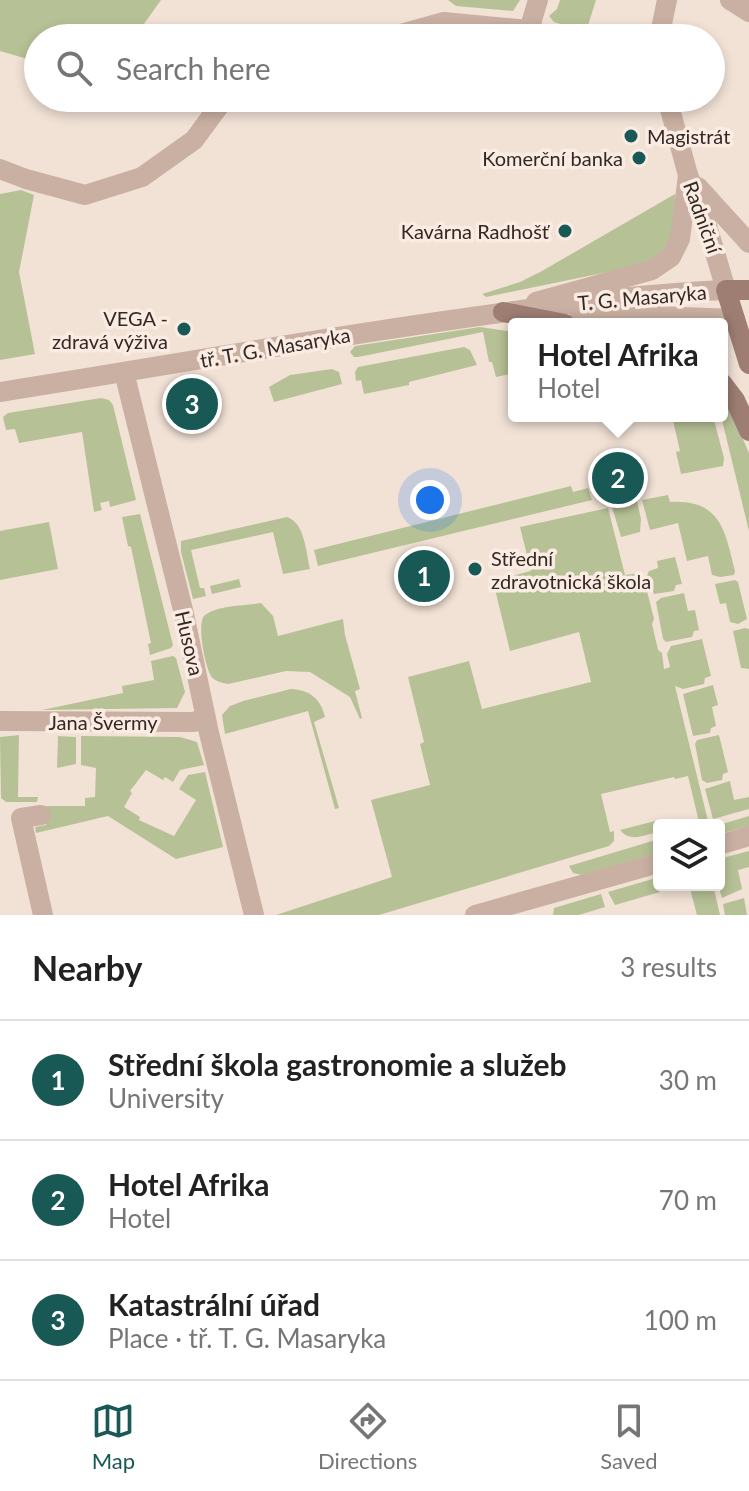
<!DOCTYPE html>
<html lang="en">
<head>
<meta charset="utf-8">
<style>
  body { margin:0; font-family:Lato,sans-serif; background:#f6f6f6; color:#222 }
  .controls { position:absolute; right:24px; bottom:24px; display:grid; overflow:hidden; border-radius:8px; box-shadow:0 4px 12px #0003 }
  .controls button { width:72px; height:72px; display:grid; place-items:center; padding:0; border:0; border-bottom:2px solid #e0e0e0; background:#fff; color:#222; font:40px sans-serif }
  .you { position:absolute; left:430px; top:500px; width:28px; height:28px; margin:-20px; border:6px solid #fff; border-radius:50%; background:#1a73e8; box-shadow:0 0 0 12px #1a73e833 }
  .badge { display:grid; place-items:center; width:52px; height:52px; border-radius:50%; background:#185855; color:#fff; font-size:26px; font-weight:700 }
  .pin { position:absolute; translate:-50% -50%; border:4px solid #fff; box-shadow:0 2px 8px #0006 }
  .popup { position:absolute; left:508px; top:318px; width:220px; height:104px; box-sizing:border-box; display:grid; place-content:center; border-radius:8px; background:#fff; filter:drop-shadow(0 2px 6px #0005); font-size:26px; white-space:nowrap; color:#767676 }
  .popup b { font-size:30px; color:#222 }
  .popup::after { content:''; position:absolute; left:50%; top:100%; margin-left:-16px; border:16px solid transparent; border-top-color:#fff }
  .list { margin:0; padding:0; list-style:none }
  h2 { display:flex; justify-content:space-between; align-items:center; height:104px; margin:0; padding:0 32px; font-size:34px }
  h2 small { font-size:26px; font-weight:400; color:#767676 }
  .list li { display:grid; grid-template-columns:52px 1fr auto; gap:24px; align-items:center; box-sizing:border-box; height:120px; padding:0 32px; border-top:2px solid #e0e0e0 }
  .list b { display:block; font-size:30px; white-space:nowrap }
  .list p { margin:0; font-size:26px; white-space:nowrap; color:#767676 }
  .list em { font-size:26px; font-style:normal; color:#767676 }
  .icon { flex:none; width:44px; height:44px; fill:none; stroke:currentColor; stroke-width:2; stroke-linecap:round; stroke-linejoin:round }
  .map { position:relative; flex:none; width:749px; height:915px; overflow:hidden }
  .search { position:absolute; background:#fff; box-shadow:0 4px 12px #0003; left:24px; right:24px; top:24px; height:88px; display:flex; align-items:center; gap:20px; box-sizing:border-box; padding:0 28px; border-radius:44px; color:#767676; font-size:30px }
  .sheet { height:464px; background:#fff }
  nav { display:flex; justify-content:space-around; align-items:center; box-sizing:border-box; height:112px; border-top:2px solid #e0e0e0; background:#fff; font-size:22px; color:#767676 }
  nav a { display:grid; justify-items:center; gap:4px }
  nav .on { color:#185855 }
  .map>svg:first-child { display:block }
</style>
</head>
<body>
<div class="map">
<svg width="749" height="915" viewBox="0 0 749 915">
  <rect width="100%" height="100%" fill="#f2e2d6"/>
  <!-- green -->
  <g fill="#b7c196">
    <path d="M 0,0 L 161,0 L 134,38 L 38,38 L 38,62 L 0,51 Z"/>
    <path d="M 448,0 L 520,0 L 513,11 L 456,6 Z"/>
    <path d="M 560,0 L 596,0 L 586,32 L 554,22 L 549,16 L 557,9 Z"/>
    <path d="M 21,190 L 34,195 L 19,272 L 35,354 L 0,360 L 0,194 Z"/>
    <path d="M 675,194 L 676,217 L 669,248 L 642,265 L 486,297 L 482,294 L 520,282 L 542,271 Z"/>
    <path d="M 480,327 L 514,332 L 514,373 L 496,377 L 492,362 L 489,362 L 483,332 L 358,357 L 354,357 L 350,352 L 355,346 Z"/>
    <path d="M 464,347 L 470,350 L 477,365 L 409,382 L 409,385 L 364,394 L 361,380 L 356,381 L 355,372 L 358,367 Z"/>
    <path d="M 332,369 L 339,372 L 342,384 L 274,402 L 269,387 L 290,375 Z"/>
    <path d="M 722,391 L 749,453 L 749,531 L 721,416 Z"/>
    <path d="M 101,398 L 109,400 L 113,405 L 136,500 L 110,507 L 109,501 L 100,503 L 102,510 L 94,512 L 82,432 L 19,443 L 15,429 L 6,430 L 3,417 L 8,413 Z"/>
    <path d="M 672,416 L 713,416 L 724,458 L 723,466 L 681,474 L 676,452 L 680,451 Z"/>
    <path d="M 571,486 L 573,492 L 588,488 L 592,500 L 318,566 L 314,550 Z"/>
    <path d="M 668,495 L 670,502 C 721,499 725,531 735,571 L 734,575 L 720,577 L 712,575 L 708,556 L 687,561 L 678,523 L 650,530 L 642,500 Z"/>
    <path d="M 637,501 L 641,519 L 640,532 L 621,537 L 612,507 Z"/>
    <path d="M 608,508 L 625,575 L 639,573 L 643,575 L 654,619 L 652,624 L 658,650 L 662,653 L 664,669 L 670,667 L 667,654 L 671,646 L 702,639 L 711,676 L 705,678 L 704,684 L 683,689 L 675,686 L 709,825 L 702,825 L 698,818 L 688,776 L 675,779 L 674,777 L 601,794 L 610,832 L 614,831 L 614,841 L 609,846 L 379,915 L 276,915 L 392,877 L 371,800 L 430,785 L 420,744 L 424,742 L 408,677 L 469,661 L 482,709 L 591,682 L 579,632 L 510,651 L 493,581 L 531,571 L 520,527 Z"/>
    <path d="M 140,514 L 173,645 L 171,648 L 150,655 L 148,644 L 151,643 L 131,547 L 128,546 L 122,517 Z"/>
    <path d="M 287,517 C 305,523 306,552 310,569 L 283,574 L 273,532 L 191,550 L 200,588 L 204,588 L 206,596 L 193,599 L 181,552 L 181,541 Z"/>
    <path d="M 49,522 L 58,569 L 0,580 L 0,531 Z"/>
    <path d="M 675,557 L 682,584 L 676,585 L 674,591 L 654,594 L 647,576 L 649,571 L 658,568 L 657,561 Z"/>
    <path d="M 239,579 L 241,587 L 212,594 L 210,586 Z"/>
    <path d="M 735,580 L 738,582 L 747,619 L 738,624 L 730,622 L 726,603 L 720,604 L 715,584 Z"/>
    <path d="M 684,593 L 688,611 L 695,610 L 699,630 L 694,631 L 692,637 L 666,642 L 663,639 L 656,602 L 661,598 Z"/>
    <path d="M 261,603 L 273,616 L 278,636 L 343,619 L 345,635 L 360,689 L 355,691 L 362,718 L 360,719 L 350,697 L 310,672 L 286,671 L 228,684 C 222,683 214,681 211,676 C 205,666 196,622 205,615 C 219,605 245,606 261,603 Z"/>
    <path d="M 745,628 L 749,629 L 749,669 L 741,668 L 733,631 Z"/>
    <path d="M 173,656 L 176,658 L 185,692 L 177,708 L 42,710 L 123,693 L 122,686 L 154,680 L 151,661 Z"/>
    <path d="M 713,685 L 718,705 L 712,707 L 716,726 L 711,728 L 710,733 L 693,736 L 683,694 Z"/>
    <path d="M 291,689 C 310,690 321,699 325,717 L 314,722 L 339,808 L 335,809 L 308,711 L 225,734 L 222,715 L 230,706 L 243,701 Z"/>
    <path d="M 19,735 L 18,797 L 38,797 L 37,802 L 6,802 L 1,798 L 0,737 Z"/>
    <path d="M 719,735 L 728,772 L 723,774 L 722,780 L 707,783 L 702,780 L 695,744 L 697,740 Z"/>
    <path d="M 58,736 L 76,737 L 76,764 L 57,768 Z"/>
    <path d="M 81,736 L 180,737 L 197,742 L 204,765 L 180,770 L 173,782 L 165,777 L 163,780 L 146,770 L 130,791 L 132,793 L 124,807 L 140,817 L 139,820 L 174,836 L 196,800 L 179,789 L 188,775 L 205,772 L 223,847 L 176,859 L 108,816 L 36,833 L 35,827 L 46,825 L 46,806 L 85,806 L 85,798 L 95,797 L 96,768 L 81,765 Z"/>
    <path d="M 730,781 L 734,800 L 749,797 L 749,809 L 713,819 L 705,789 Z"/>
    <path d="M 749,816 L 749,826 L 719,834 L 719,825 Z"/>
    <path d="M 655,821 L 657,828 L 654,833 C 641,836 630,842 620,830 Z"/>
    <path d="M 659,839 L 659,853 L 582,875 L 573,873 L 569,866 Z"/>
    <path d="M 749,851 L 749,867 L 738,870 L 742,889 L 722,898 L 718,885 L 719,859 Z"/>
    <path d="M 656,878 L 660,892 L 615,905 L 608,892 Z"/>
    <path d="M 689,885 L 713,885 L 720,915 L 697,915 Z"/>
    <path d="M 601,894 L 605,907 L 579,915 L 553,915 L 554,908 Z"/>
    <path d="M 744,898 L 747,915 L 725,915 L 723,904 Z"/>
  </g>
  <g fill="none" stroke-linecap="round" stroke-linejoin="round">
    <!-- minor -->
    <g stroke="#cab0a2" stroke-width="20">
      <path d="M 730,0 L 749,12"/>
      <path d="M 529,30 L 538,0"/>
      <path d="M 387,38 L 444,22 L 529,30 L 553,38"/>
      <path d="M 659,38 L 667,0"/>
      <path d="M 667,98 L 688,175 L 700,202 L 726,290"/>
      <path d="M 0,169 L 26,179 L 85,195 L 142,177 L 194,140 L 225,98"/>
      <path d="M 698,187 L 749,243"/>
      <path d="M 536,302 L 652,270 L 671,257 L 680,239 L 688,175"/>
      <path d="M 124,372 L 184,614 L 209,733 L 254,915"/>
      <path d="M 0,721 L 192,722 L 206,720"/>
      <path d="M 41,815 L 21,818 L 43,915"/>
      <path d="M 719,845 L 749,836"/>
      <path d="M 475,915 L 659,863"/>
    </g>
    <!-- tertiary -->
    <g stroke="#cab0a2" stroke-width="20">
      <path d="M 579,313 L 735,319"/>
      <path d="M 0,392 C 146,369 291,343 437,322 C 533,308 629,294 726,290"/>
    </g>
    <!-- secondary -->
    <g stroke="#9e7e73" stroke-width="20">
      <path d="M 749,290 L 726,290 L 749,364"/>
      <path d="M 503,312 L 565,324"/>
      <path d="M 722,383 L 735,400 L 749,431"/>
    </g>
  </g>
  <!-- markers -->
  <g fill="#185855" stroke="#faece2" stroke-width="3">
    <circle cx="631" cy="136" r="8"/>
    <circle cx="639" cy="158" r="8"/>
    <circle cx="565" cy="231" r="8"/>
    <circle cx="184" cy="329" r="8"/>
    <circle cx="475" cy="569" r="8"/>
  </g>
  <g text-anchor="middle" dominant-baseline="central" stroke-width="7" stroke-linejoin="round" paint-order="stroke">
    <!-- poi labels -->
    <g font-size="20" fill="#342825" stroke="#faece2" text-anchor="end">
      <text x="647" y="136" text-anchor="start">Magistrát</text>
      <text x="623" y="158">Komerční banka</text>
      <text x="549" y="231">Kavárna Radhošť</text>
      <text x="168" y="318">VEGA -<tspan x="168" dy="23">zdravá výživa</tspan></text>
      <text x="491" y="558" text-anchor="start">Střední<tspan x="491" dy="23">zdravotnická škola</tspan></text>
    </g>
    <!-- street labels -->
    <g font-size="20" fill="#342825" stroke="#faece2">
      <text transform="translate(703 217) rotate(70)">Radniční</text>
      <text transform="translate(642 297) rotate(-5)">T. G. Masaryka</text>
      <text transform="translate(275 347) rotate(-10)">tř. T. G. Masaryka</text>
      <text transform="translate(190 643) rotate(77)">Husova</text>
      <text x="103" y="722">Jana Švermy</text>
    </g>
  </g>
</svg>
<div class="controls">
<button><svg class="icon" aria-label="layers" viewBox="0 0 24 24"><path d="M12 4l9 5-9 5-9-5zM3 14l9 5 9-5"/></svg></button>
</div>
<div class="you"></div>
<div class="pin badge" style="left:424px;top:576px">1</div>
<div class="pin badge" style="left:618px;top:478px">2</div>
<div class="popup"><b>Hotel Afrika</b>Hotel</div>
<div class="pin badge" style="left:192px;top:404px">3</div>
<div class="search"><svg class="icon" aria-label="search" viewBox="0 0 24 24"><circle cx="10" cy="10" r="6"/><path d="M15 15l6 6"/></svg>Search here</div>
</div>
<section class="sheet">
<h2>Nearby<small>3 results</small></h2>
<ul class="list">
<li><span class="badge">1</span><div><b>Střední škola gastronomie a služeb</b><p>University</p></div><em>30 m</em></li>
<li><span class="badge">2</span><div><b>Hotel Afrika</b><p>Hotel</p></div><em>70 m</em></li>
<li><span class="badge">3</span><div><b>Katastrální úřad</b><p>Place · tř. T. G. Masaryka</p></div><em>100 m</em></li>
</ul>
</section>
<nav>
<a class="on"><svg class="icon" aria-label="map" viewBox="0 0 24 24"><path d="M3 6l6-2 6 2 6-2v14l-6 2-6-2-6 2zM9 4v14M15 6v14"/></svg>Map</a>
<a><svg class="icon" aria-label="directions" viewBox="0 0 24 24"><path d="M12 3l9 9-9 9-9-9zM9 14v-3h6M13 9l2 2-2 2"/></svg>Directions</a>
<a><svg class="icon" aria-label="saved" viewBox="0 0 24 24"><path d="M7 4h10v16l-5-4-5 4z"/></svg>Saved</a>
</nav>
</body>
</html>
